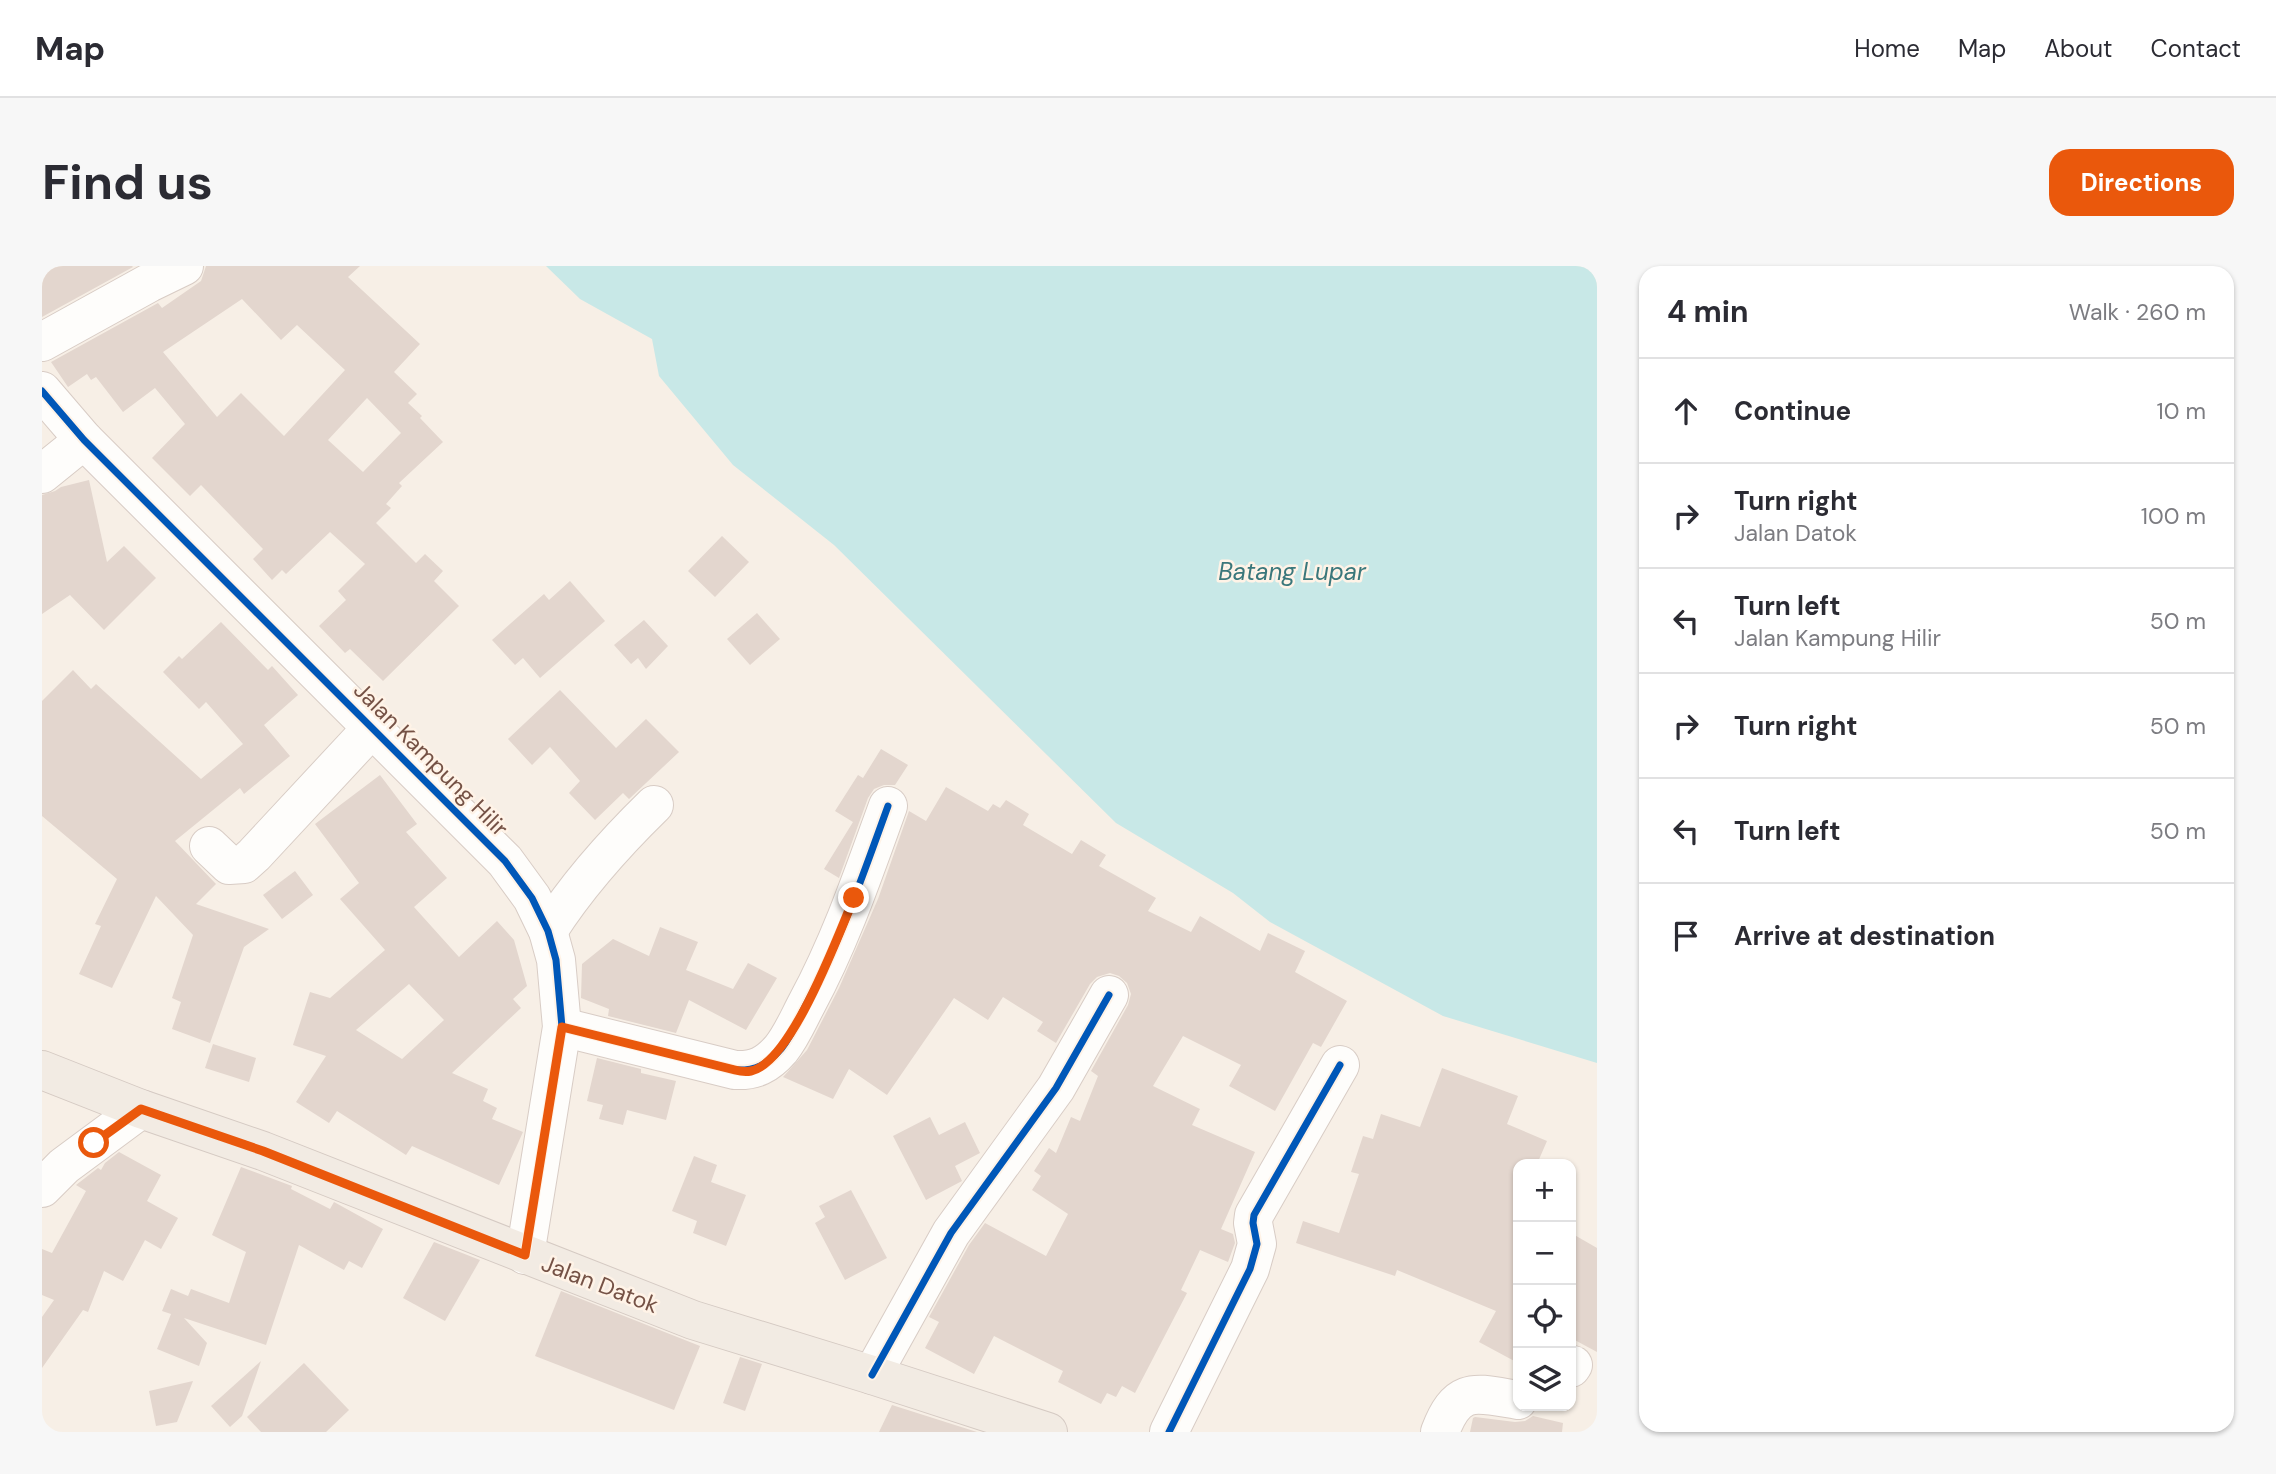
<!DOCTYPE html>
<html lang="en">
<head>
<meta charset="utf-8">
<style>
  body { margin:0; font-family:"DM Sans",sans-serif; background:#f7f7f7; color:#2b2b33 }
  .controls { position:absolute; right:21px; bottom:21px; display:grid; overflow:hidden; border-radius:14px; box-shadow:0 2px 5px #0004 }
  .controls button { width:63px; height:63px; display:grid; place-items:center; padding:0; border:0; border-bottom:2px solid #e1e1e2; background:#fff; color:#2b2b33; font:35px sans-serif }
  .stop { position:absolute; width:21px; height:21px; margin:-16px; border:5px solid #ea580c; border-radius:50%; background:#fff }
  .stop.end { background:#ea580c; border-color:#fff; box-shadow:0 2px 7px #0008 }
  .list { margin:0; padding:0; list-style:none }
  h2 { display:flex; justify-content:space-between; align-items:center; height:91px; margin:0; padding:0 28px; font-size:30px }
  h2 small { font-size:23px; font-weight:400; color:#7c7c81 }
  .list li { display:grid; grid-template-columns:46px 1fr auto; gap:21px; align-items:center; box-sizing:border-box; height:105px; padding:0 28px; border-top:2px solid #e1e1e2 }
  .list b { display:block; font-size:26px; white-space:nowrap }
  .list p { margin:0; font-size:23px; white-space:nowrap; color:#7c7c81 }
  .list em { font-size:23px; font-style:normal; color:#7c7c81 }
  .icon { flex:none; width:38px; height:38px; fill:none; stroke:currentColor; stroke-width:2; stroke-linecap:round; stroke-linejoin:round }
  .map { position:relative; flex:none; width:1555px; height:1166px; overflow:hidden; border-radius:21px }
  header { display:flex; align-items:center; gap:42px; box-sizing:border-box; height:98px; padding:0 35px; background:#fff; border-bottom:2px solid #e1e1e2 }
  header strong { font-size:33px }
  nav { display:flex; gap:38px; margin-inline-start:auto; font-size:24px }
  .intro { display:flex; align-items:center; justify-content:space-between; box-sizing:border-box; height:168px; padding:0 42px }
  h1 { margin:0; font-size:49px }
  .button { padding:18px 32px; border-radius:21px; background:#ea580c; color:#fff; font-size:24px; font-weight:700 }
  main { display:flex; gap:42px; padding:0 42px }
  aside { flex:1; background:#fff; border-radius:21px; box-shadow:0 2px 5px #0004 }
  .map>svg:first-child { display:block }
</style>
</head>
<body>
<header>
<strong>Map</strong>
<nav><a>Home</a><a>Map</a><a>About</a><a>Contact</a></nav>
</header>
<div class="intro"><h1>Find us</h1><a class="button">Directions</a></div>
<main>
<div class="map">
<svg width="1555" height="1166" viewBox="0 0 1555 1166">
  <rect width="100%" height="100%" fill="#f7efe6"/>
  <!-- water -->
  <path fill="#c8e8e7" d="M 504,0 L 1555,0 L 1555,797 L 1401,750 L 1228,656 L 1191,627 L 1074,557 L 792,279 L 691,199 L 617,110 L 610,73 L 538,33 Z"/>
  <!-- building -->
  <g fill="#e3d6ce" fill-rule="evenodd">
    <path d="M 0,0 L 90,0 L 91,1 L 0,51 Z"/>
    <path d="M 164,0 L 318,0 L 306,11 L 378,78 L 352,106 L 375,128 L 366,137 L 380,150 L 378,152 L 401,176 L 357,217 L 360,220 L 344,238 L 349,242 L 334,257 L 374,297 L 383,288 L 401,305 L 392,315 L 417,340 L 341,415 L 308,383 L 303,387 L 277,360 L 304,334 L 296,325 L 323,298 L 288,266 L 244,308 L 240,304 L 230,314 L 211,293 L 221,283 L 159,219 L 148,230 L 110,192 L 143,158 L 113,122 L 81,146 L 54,111 L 49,114 L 45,108 L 26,121 L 9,96 L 116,37 L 120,42 L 159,15 ZM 200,33 L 239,74 L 255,59 L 303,104 L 242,170 L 199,127 L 175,151 L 121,86 ZM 325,132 L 359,167 L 321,206 L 286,174 Z"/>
    <path d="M 47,214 L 65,296 L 82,280 L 114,312 L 62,364 L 28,329 L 0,348 L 0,229 L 13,225 L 19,221 Z"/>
    <path d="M 680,270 L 707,296 L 673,331 L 646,305 Z"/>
    <path d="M 528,315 L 563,355 L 498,412 L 481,392 L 473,399 L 450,374 L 502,328 L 507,334 Z"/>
    <path d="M 715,347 L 738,373 L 708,399 L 685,373 Z"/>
    <path d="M 602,354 L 626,380 L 604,403 L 596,392 L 589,398 L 572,379 Z"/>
    <path d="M 179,356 L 226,404 L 230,400 L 256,429 L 222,459 L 248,490 L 202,528 L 198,522 L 133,575 L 174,618 L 154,638 L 227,663 L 202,681 L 168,777 L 130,763 L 139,736 L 130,732 L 151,669 L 114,630 L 70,722 L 37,708 L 59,660 L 53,658 L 75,613 L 0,550 L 0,435 L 31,404 L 49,423 L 54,418 L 159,513 L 201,478 L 164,436 L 157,443 L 121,406 L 137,390 L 140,393 Z"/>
    <path d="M 518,424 L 574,482 L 604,453 L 637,486 L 587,533 L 581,527 L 553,554 L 527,527 L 538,515 L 508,481 L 490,499 L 466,473 Z"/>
    <path d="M 839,483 L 866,499 L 853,519 L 842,519 L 832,523 L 826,532 L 797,612 L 782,603 L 811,556 L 793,545 L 816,509 L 821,512 Z"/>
    <path d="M 338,509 L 375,558 L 364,566 L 405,612 L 372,641 L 417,691 L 455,655 L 472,674 L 485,720 L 471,733 L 479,742 L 410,807 L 446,823 L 441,835 L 455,842 L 450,853 L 481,866 L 457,919 L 370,880 L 364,889 L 295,845 L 287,857 L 254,836 L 284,790 L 251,779 L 268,726 L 288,732 L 343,684 L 298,633 L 317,617 L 273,558 ZM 367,718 L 402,754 L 360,793 L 314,764 Z"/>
    <path d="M 904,521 L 946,545 L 951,538 L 958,542 L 964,534 L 987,548 L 981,559 L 1030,588 L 1039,574 L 1064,589 L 1057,600 L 1114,632 L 1106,645 L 1149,666 L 1158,650 L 1218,685 L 1226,667 L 1263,685 L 1253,706 L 1305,735 L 1279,781 L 1271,777 L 1233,845 L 1187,820 L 1199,799 L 1141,770 L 1111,820 L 1158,843 L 1150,859 L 1213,886 L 1179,963 L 1191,968 L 1193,977 L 1186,996 L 1158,984 L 1139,1024 L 1145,1027 L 1093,1127 L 1080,1120 L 1074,1131 L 1065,1127 L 1059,1138 L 1016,1116 L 1021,1105 L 952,1070 L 932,1108 L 883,1082 L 897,1056 L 887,1051 L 927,979 L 943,957 L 1004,990 L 1026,948 L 990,924 L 999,910 L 992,905 L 1007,882 L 1014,887 L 1029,851 L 1038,855 L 1056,810 L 1049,805 L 1086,739 L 1089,728 L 1085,717 L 1077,710 L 1068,707 L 1055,711 L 1048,718 L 1014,777 L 995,765 L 1001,756 L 961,731 L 946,754 L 912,732 L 845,829 L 807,803 L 791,833 L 741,811 L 765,784 L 797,722 L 836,633 L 867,545 L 884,555 Z"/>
    <path d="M 253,605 L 271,629 L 240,653 L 221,629 Z"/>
    <path d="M 618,661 L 656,676 L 644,704 L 691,723 L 706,697 L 735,712 L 704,764 L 647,734 L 634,767 L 566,750 L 567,743 L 539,732 L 540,698 L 571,673 L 607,690 Z"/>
    <path d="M 171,778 L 214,792 L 207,816 L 163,802 Z"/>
    <path d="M 555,792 L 599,803 L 599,807 L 634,815 L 624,854 L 585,844 L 581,859 L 557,853 L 561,839 L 545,835 Z"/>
    <path d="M 1400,802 L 1476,830 L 1465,858 L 1505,875 L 1495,898 L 1476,898 L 1476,1097 L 1437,1076 L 1454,1045 L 1355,1004 L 1353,1010 L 1254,977 L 1261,955 L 1297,967 L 1317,908 L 1309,906 L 1321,870 L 1331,873 L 1339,848 L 1378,861 Z"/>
    <path d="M 888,851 L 897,869 L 923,856 L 938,887 L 913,900 L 920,915 L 884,934 L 851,870 Z"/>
    <path d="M 77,886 L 119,909 L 105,935 L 136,952 L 119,983 L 103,974 L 81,1015 L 62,1005 L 46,1046 L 41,1044 L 0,1102 L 0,1051 L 12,1034 L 0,1029 L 0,983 L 10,987 L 44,925 L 34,919 L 56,902 L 59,904 L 63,897 Z"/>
    <path d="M 652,890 L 675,899 L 669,916 L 704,929 L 684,980 L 651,967 L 655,955 L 630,945 Z"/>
    <path d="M 199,901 L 250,920 L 249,923 L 288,943 L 292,936 L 341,963 L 320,1002 L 307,995 L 302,1004 L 257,979 L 224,1079 L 142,1052 L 165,1077 L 157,1100 L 115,1083 L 129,1048 L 120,1045 L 129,1023 L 146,1030 L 149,1023 L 187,1037 L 204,986 L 170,969 Z"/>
    <path d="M 809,924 L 845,992 L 803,1014 L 773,957 L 783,951 L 777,940 Z"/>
    <path d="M 1529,967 L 1555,982 L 1555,1086 L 1529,1072 Z"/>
    <path d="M 392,976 L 438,994 L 403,1055 L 361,1032 Z"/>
    <path d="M 519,1025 L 658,1080 L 632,1144 L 493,1090 Z"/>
    <path d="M 698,1091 L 720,1098 L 703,1145 L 681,1137 Z"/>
    <path d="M 219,1095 L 200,1150 L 188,1161 L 169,1140 Z"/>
    <path d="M 262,1097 L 307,1144 L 284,1166 L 219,1166 L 205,1151 Z"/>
    <path d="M 151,1115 L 135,1156 L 114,1160 L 107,1125 Z"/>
    <path d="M 850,1139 L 935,1166 L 837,1166 Z"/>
    <path d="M 1491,1150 L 1521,1157 L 1520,1166 L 1428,1166 L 1431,1152 L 1433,1151 L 1473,1156 L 1483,1155 Z"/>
  </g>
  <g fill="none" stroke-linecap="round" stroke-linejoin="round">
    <defs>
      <g id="minor">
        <path d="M 0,76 L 107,17 L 142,0"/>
        <path d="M 0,125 L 42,174 L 463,595 L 490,632 L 506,665 L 514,694 L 520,761 L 483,989"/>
        <path d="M 0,208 L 42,174"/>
        <path d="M 167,580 L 187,599 L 202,598 L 212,589 L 331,461"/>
        <path d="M 506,665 C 536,618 572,578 612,539"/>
        <path d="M 520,761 L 693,804 C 713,805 725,799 739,783 C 750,769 757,752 765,737 C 799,674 822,606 846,540"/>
        <path d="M 0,922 L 22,900 L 99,843"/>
        <path d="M 1529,1102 L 1531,1099"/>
        <path d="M 830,1109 L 909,967 L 1014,822 L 1067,729"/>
        <path d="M 1127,1166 L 1208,1003 L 1215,978 L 1211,957 L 1212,949 L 1298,799"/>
        <path d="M 1398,1166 C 1416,1119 1433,1127 1476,1134"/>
      </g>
      <path id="major" d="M 0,804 L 99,843 L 221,885 L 651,1054 L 830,1109 L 1006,1166"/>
    </defs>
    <!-- minor casing -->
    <use href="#minor" stroke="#d8ccc5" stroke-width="40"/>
    <!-- major casing -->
    <use href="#major" stroke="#d5cac3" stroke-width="40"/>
    <!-- minor -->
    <use href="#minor" stroke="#fefdfb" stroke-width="38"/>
    <!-- major -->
    <use href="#major" stroke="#f2ebe3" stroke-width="38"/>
    <defs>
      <g id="cycleway">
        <path d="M 0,125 L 42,174 L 463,595 L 490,632 L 506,665 L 514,694 L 520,761 L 483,989"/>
        <path d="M 520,761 L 693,804 C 713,805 725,799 739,783 C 750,769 757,752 765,737 C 799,674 822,606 846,540"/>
        <path d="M 830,1109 L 909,967 L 1014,822 L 1067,729"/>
        <path d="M 1127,1166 L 1208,1003 L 1215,978 L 1211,957 L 1212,949 L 1298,799"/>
      </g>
    </defs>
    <!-- cycleway casing -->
    <use href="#cycleway" stroke="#fff3e7" stroke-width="11"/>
    <!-- cycleway -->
    <use href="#cycleway" stroke="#0057b8" stroke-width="7"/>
  </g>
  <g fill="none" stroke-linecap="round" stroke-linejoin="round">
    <!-- route -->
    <path stroke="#ea580c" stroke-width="9" d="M 52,877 L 99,843 L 221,885 L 483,989 L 520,761 L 693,804 C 697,805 704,806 709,805 C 750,796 796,669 812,632"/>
  </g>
  <g text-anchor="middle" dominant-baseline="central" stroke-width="5" stroke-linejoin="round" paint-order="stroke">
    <!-- street labels -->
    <g font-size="23" fill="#755246" stroke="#fff3e7">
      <text transform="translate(389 493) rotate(45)">Jalan Kampung Hilir</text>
      <text transform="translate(558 1018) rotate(21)">Jalan Datok</text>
    </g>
    <!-- water labels -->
    <g font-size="24" font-style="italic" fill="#3a777b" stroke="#fff3e7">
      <text x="1250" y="305">Batang Lupar</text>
    </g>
  </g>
</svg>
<div class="controls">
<button>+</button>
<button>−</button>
<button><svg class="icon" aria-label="locate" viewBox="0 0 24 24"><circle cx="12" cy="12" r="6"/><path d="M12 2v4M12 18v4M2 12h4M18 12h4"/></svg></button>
<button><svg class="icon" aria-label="layers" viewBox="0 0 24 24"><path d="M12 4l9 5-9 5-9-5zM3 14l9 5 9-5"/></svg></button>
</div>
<div class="stop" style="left:52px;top:877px"></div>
<div class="stop end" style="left:812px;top:632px"></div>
</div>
<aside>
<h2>4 min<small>Walk · 260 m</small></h2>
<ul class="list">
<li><svg class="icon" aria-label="ahead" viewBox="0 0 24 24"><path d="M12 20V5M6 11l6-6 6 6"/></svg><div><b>Continue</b></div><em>10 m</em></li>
<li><svg class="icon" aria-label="right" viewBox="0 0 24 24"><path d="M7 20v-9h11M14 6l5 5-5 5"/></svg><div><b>Turn right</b><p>Jalan Datok</p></div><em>100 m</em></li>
<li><svg class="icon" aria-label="left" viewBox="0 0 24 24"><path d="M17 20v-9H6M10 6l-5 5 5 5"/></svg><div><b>Turn left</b><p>Jalan Kampung Hilir</p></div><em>50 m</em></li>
<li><svg class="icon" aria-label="right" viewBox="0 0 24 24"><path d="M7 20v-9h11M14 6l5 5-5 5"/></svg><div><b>Turn right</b></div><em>50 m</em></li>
<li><svg class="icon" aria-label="left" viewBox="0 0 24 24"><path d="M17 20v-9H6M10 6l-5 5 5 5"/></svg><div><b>Turn left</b></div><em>50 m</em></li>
<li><svg class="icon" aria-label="arrive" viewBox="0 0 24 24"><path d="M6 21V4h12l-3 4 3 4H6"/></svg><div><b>Arrive at destination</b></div></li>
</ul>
</aside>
</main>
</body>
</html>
